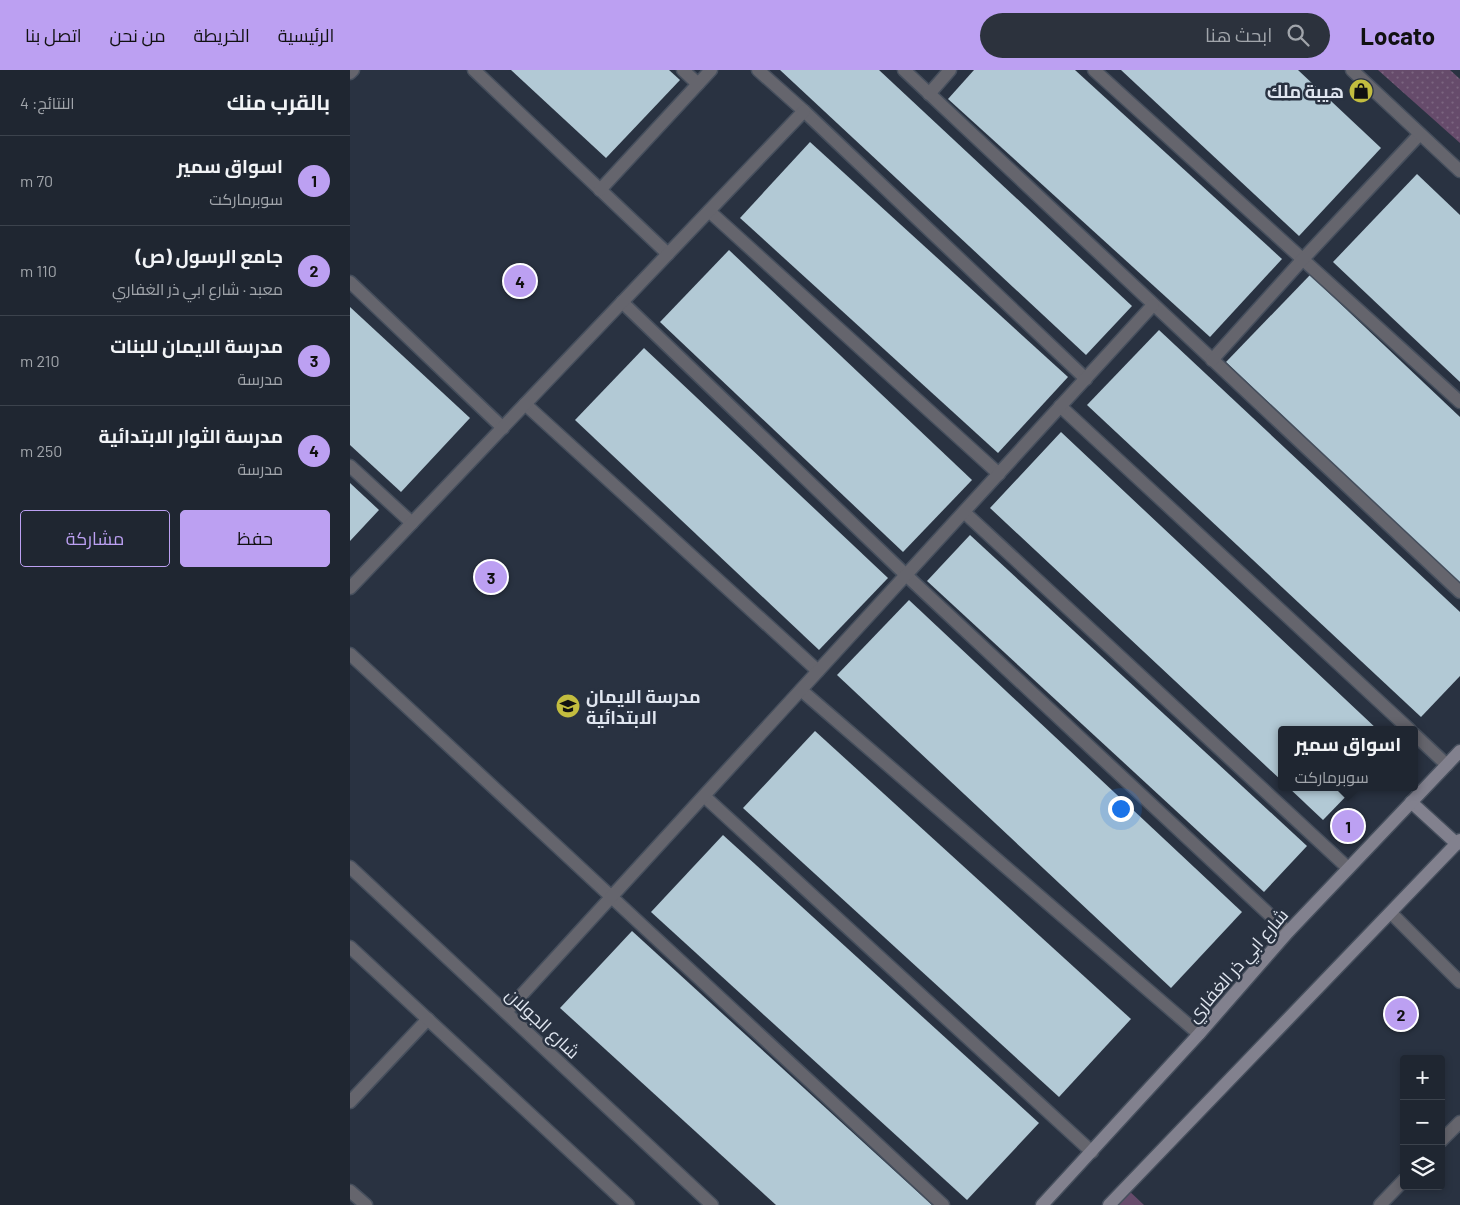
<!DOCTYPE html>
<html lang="ar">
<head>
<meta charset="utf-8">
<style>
  body { margin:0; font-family:Barlow,Cairo,sans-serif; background:#2c323d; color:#f1f3f6; direction:rtl }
  .controls { position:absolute; right:15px; bottom:15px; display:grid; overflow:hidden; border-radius:5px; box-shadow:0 2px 8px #0003 }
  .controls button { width:45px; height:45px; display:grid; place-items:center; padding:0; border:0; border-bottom:1px solid #3c434d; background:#1f2631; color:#f1f3f6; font:25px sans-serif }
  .you { position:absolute; left:770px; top:738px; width:18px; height:18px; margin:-12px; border:4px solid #fff; border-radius:50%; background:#1a73e8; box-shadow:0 0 0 8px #1a73e833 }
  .badge { display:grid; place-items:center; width:32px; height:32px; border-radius:50%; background:#bca0f2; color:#111; font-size:16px; font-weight:700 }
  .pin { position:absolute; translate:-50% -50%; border:2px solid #fff; box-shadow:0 1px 5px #0006 }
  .popup { position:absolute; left:928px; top:656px; width:140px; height:65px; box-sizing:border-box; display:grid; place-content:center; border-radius:5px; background:#1f2631; filter:drop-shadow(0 1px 4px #0005); font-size:16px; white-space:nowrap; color:#a1a5ab }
  .popup b { font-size:19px; color:#f1f3f6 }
  .popup::after { content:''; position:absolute; left:50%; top:100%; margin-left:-10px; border:10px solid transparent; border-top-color:#1f2631 }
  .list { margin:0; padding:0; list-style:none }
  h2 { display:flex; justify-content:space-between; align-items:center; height:65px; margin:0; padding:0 20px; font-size:21px }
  h2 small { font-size:16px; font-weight:400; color:#a1a5ab }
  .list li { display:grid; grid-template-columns:32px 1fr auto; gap:15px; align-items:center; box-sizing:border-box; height:90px; padding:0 20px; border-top:1px solid #3c434d }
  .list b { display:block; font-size:19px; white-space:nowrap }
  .list p { margin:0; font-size:16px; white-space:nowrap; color:#a1a5ab }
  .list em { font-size:16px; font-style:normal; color:#a1a5ab }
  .actions { display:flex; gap:10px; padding:15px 20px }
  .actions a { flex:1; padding:11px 0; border:1px solid #bca0f2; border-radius:5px; text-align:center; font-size:18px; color:#bca0f2 }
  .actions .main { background:#bca0f2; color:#111 }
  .icon { flex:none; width:28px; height:28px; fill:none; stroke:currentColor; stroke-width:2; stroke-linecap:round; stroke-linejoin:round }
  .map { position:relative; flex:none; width:1110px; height:1135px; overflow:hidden; direction:ltr }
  header { display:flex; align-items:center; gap:30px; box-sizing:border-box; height:70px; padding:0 25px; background:#bca0f2; color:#111 }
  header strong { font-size:24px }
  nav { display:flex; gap:28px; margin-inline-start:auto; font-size:18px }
  .search { width:350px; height:45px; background:#2c323d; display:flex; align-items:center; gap:12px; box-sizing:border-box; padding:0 18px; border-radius:28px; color:#a1a5ab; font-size:19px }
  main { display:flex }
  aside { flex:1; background:#1f2631 }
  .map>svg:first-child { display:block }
</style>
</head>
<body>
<header>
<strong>Locato</strong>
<div class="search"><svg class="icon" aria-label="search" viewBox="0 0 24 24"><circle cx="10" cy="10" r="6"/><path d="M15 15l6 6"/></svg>ابحث هنا</div>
<nav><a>الرئيسية</a><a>الخريطة</a><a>من نحن</a><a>اتصل بنا</a></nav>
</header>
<main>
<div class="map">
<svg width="1110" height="1135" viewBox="0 0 1110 1135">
  <defs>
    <pattern id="green-dots" width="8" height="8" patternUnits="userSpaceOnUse" patternTransform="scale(1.25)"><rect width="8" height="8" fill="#664b6b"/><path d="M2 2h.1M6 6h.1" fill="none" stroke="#7b6580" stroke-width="1.8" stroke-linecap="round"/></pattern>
  </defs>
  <rect width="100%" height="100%" fill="#293241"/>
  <!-- green -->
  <path fill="url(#green-dots)" d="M 1028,0 L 1100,0 L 1110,9 L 1110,73 Z"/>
  <!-- pitch -->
  <path fill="#664b6b" d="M 775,1117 L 794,1135 L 759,1135 Z"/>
  <!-- building -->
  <g fill="#b2c9d5">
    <path d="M 161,0 L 319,0 L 330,10 L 256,88 Z"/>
    <path d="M 430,0 L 529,0 L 782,236 L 736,285 Z"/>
    <path d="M 624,0 L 725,0 L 932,189 L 860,267 L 598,29 Z"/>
    <path d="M 771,0 L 948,0 L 1031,78 L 949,166 Z"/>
    <path d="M 460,72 L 718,307 L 648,383 L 390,148 Z"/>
    <path d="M 1067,104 L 1110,145 L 1110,312 L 983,192 Z"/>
    <path d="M 379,180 L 622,410 L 553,482 L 310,252 Z"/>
    <path d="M 960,205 L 1110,347 L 1110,514 L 876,292 Z"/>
    <path d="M 0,237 L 120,348 L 51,422 L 0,375 Z"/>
    <path d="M 809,260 L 1110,542 L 1110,606 L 1071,647 L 737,335 Z"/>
    <path d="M 294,278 L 538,508 L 469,580 L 225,350 Z"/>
    <path d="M 711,362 L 1028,660 L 932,660 L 932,711 L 640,438 Z"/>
    <path d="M 0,413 L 29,440 L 0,471 Z"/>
    <path d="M 620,465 L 957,776 L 914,822 L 577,511 Z"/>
    <path d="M 559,530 L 892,842 L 821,918 L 487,605 Z"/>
    <path d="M 465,661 L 781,949 L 709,1027 L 393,738 Z"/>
    <path d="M 938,717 L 1005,717 L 973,750 Z"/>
    <path d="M 373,765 L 689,1053 L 617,1130 L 301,842 Z"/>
    <path d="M 282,861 L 582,1135 L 426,1135 L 210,938 Z"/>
  </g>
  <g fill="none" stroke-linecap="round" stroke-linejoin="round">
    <defs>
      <g id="minor">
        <path d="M 124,0 L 318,184"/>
        <path d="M 333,0 L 348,14"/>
        <path d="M 408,0 L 454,41 L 736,309"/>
        <path d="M 554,0 L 1110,522"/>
        <path d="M 744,0 L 1110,332"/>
        <path d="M 0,3 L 3,0"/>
        <path d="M 579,24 L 600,0"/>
        <path d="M 250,120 L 361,0"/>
        <path d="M 359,141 L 649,404"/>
        <path d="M 0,212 L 153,358"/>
        <path d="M 272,232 L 556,505 L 938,862"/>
        <path d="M 862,290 L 953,189 L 1070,64"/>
        <path d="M 175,334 L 468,601"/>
        <path d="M 710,336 L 1060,660"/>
        <path d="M 0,396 L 62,453"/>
        <path d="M 614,442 L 998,798"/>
        <path d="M 0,518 L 454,41"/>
        <path d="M 0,584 L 593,1135"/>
        <path d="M 451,620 L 849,964"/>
        <path d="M 1064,664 L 1097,695"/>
        <path d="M 354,726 L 742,1082"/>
        <path d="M 1041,843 L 1110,912"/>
        <path d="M 156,942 L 803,235"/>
        <path d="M 0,1032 L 78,949"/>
        <path d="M 1091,1071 L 1110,1052"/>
        <path d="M 0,1121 L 16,1135"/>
        <path d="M 1030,1135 L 1054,1110"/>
      </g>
      <g id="tertiary">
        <path d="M 1002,0 L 1110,101"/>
        <path d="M 0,797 L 362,1135"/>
        <path d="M 0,877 L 278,1135"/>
      </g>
      <g id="secondary">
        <path d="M 1061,732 L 1107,774"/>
        <path d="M 692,1135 L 849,964 L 938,862 L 1110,681"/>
        <path d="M 759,1135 L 1110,770"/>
      </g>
    </defs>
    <!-- minor casing -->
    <use href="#minor" stroke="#464f5d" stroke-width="15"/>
    <!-- tertiary casing -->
    <use href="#tertiary" stroke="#464f5d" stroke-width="15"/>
    <!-- secondary casing -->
    <use href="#secondary" stroke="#464f5d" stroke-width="15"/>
    <!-- minor -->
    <use href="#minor" stroke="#65656d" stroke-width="12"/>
    <!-- tertiary -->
    <use href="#tertiary" stroke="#65656d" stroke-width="12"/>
    <!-- secondary -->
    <use href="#secondary" stroke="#82818e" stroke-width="12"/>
  </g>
  <!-- icons -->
  <defs>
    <symbol id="shop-disc" viewBox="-11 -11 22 22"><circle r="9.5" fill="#c3bd3f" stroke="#293241"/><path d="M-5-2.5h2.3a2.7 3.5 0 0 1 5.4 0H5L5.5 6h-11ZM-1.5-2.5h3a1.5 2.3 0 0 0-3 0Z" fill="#111"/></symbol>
    <symbol id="school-disc" viewBox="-11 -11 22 22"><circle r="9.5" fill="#c3bd3f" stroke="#293241"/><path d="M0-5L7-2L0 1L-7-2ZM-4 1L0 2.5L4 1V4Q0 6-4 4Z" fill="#111"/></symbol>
  </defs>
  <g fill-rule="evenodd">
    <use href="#shop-disc" x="997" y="7" width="28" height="28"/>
    <use href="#school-disc" x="204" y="622" width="28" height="28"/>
  </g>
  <g text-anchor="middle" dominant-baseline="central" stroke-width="5" stroke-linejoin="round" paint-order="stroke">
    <!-- poi labels -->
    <g font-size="18" font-weight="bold" fill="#dfe5ef" stroke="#293241" text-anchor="end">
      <text x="994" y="21">هيبة ملك</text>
      <text x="236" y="626" text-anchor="start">مدرسة الايمان<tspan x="236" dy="21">الابتدائية</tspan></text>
    </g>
    <!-- street labels -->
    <g font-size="18" fill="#dfe5ef" stroke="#293241">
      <text transform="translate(887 895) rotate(-49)">شارع ابي ذر الغفاري</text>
      <text transform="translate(193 953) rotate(43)">شارع الجولان</text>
    </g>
  </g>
</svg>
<div class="controls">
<button>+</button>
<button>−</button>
<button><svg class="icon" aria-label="layers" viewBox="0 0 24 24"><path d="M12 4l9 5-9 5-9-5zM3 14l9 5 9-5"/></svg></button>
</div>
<div class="you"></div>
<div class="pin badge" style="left:998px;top:756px">1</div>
<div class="popup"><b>اسواق سمير</b>سوبرماركت</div>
<div class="pin badge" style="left:1051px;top:944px">2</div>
<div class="pin badge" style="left:141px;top:507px">3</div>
<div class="pin badge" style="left:170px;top:211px">4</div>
</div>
<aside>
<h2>بالقرب منك<small>النتائج: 4</small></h2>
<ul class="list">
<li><span class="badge">1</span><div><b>اسواق سمير</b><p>سوبرماركت</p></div><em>70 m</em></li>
<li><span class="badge">2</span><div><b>جامع الرسول (ص)</b><p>معبد · شارع ابي ذر الغفاري</p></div><em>110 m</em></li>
<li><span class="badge">3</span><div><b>مدرسة الايمان للبنات</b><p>مدرسة</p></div><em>210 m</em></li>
<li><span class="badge">4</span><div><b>مدرسة الثوار الابتدائية</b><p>مدرسة</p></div><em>250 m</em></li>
</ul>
<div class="actions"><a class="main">حفظ</a><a>مشاركة</a></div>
</aside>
</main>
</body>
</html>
